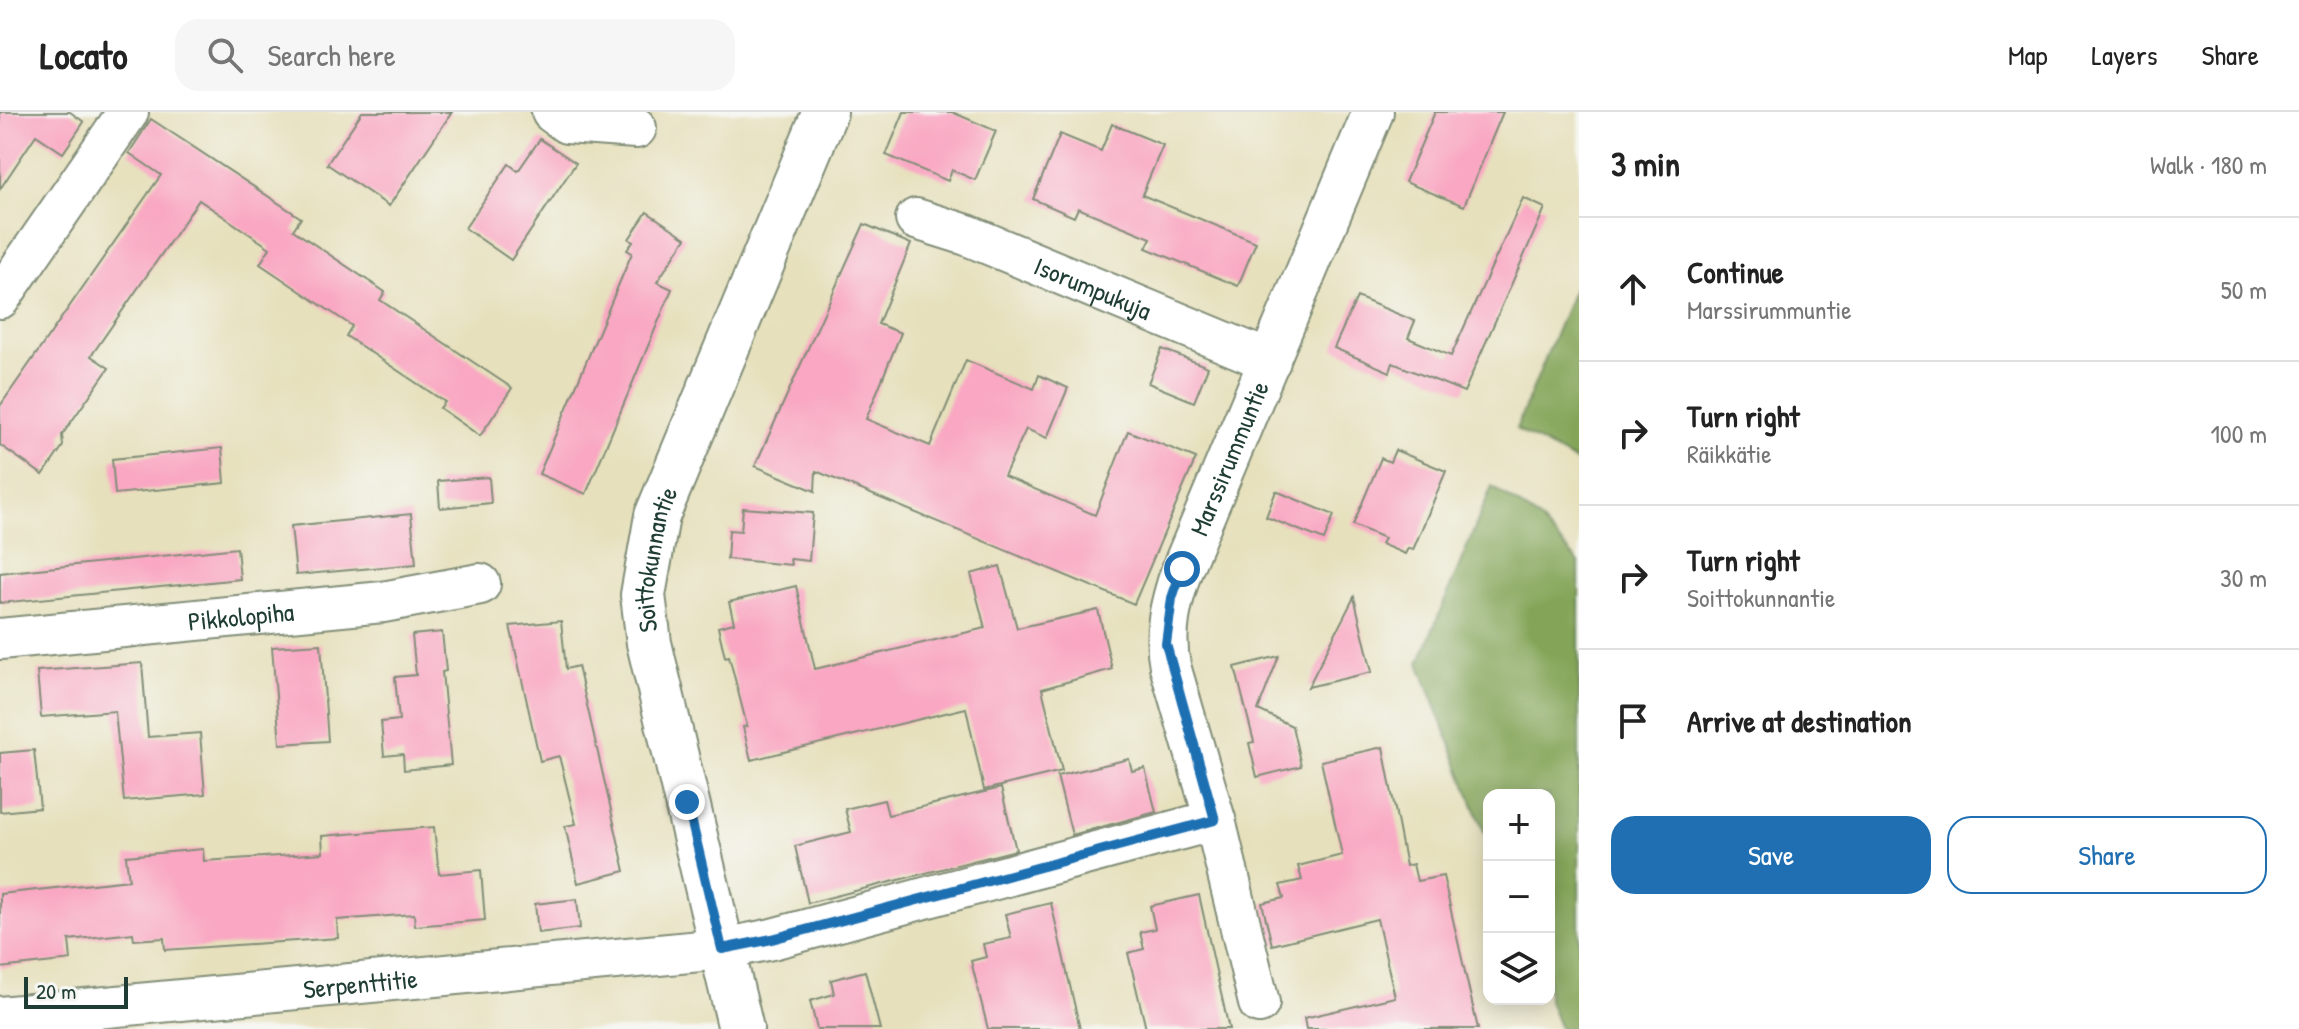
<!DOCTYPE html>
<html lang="en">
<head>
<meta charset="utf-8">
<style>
  body { margin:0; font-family:"Patrick Hand",sans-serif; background:#f6f6f6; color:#222 }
  .controls { position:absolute; right:24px; bottom:24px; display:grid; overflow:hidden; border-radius:16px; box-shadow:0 4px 20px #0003 }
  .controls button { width:72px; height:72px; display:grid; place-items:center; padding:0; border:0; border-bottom:2px solid #e0e0e0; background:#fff; color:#222; font:40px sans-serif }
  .scale { position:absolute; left:24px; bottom:20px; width:104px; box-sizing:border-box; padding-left:8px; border:4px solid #1f3d34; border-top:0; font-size:22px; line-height:28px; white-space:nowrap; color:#1f3d34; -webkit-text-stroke:6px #f6f6f2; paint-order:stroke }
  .stop { position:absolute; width:24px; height:24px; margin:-18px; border:6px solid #1f6fb2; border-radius:50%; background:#fff }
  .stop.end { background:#1f6fb2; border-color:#fff; box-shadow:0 2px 8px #0008 }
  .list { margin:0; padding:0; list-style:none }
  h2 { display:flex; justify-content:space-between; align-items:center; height:104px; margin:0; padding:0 32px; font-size:34px }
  h2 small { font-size:26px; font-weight:400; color:#767676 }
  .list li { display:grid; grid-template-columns:52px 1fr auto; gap:24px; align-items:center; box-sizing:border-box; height:144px; padding:0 32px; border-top:2px solid #e0e0e0 }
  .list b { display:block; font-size:30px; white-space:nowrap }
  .list p { margin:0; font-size:26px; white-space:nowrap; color:#767676 }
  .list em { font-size:26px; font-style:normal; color:#767676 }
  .actions { display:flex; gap:16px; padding:24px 32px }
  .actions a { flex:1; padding:18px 0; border:2px solid #1f6fb2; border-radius:24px; text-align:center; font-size:28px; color:#1f6fb2 }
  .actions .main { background:#1f6fb2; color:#fff }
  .icon { flex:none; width:44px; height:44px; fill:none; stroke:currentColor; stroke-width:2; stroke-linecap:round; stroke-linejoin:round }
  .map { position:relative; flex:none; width:1579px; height:917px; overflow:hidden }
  header { display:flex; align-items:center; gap:48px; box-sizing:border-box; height:112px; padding:0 40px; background:#fff; border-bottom:2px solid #e0e0e0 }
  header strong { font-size:38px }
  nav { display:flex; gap:44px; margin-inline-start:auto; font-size:28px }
  .search { width:560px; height:72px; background:#f6f6f6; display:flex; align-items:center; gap:20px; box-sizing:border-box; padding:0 28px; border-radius:24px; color:#767676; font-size:30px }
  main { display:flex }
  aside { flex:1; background:#fff }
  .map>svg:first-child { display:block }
</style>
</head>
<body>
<header>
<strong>Locato</strong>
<div class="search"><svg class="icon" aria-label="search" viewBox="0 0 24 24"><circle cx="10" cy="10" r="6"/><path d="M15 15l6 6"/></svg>Search here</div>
<nav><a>Map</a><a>Layers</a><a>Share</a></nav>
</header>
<main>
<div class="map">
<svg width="1579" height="917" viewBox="0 0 1579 917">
  <rect width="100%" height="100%" fill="#f6f6f2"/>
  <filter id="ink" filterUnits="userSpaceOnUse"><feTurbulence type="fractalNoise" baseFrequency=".0125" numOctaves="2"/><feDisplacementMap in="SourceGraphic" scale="16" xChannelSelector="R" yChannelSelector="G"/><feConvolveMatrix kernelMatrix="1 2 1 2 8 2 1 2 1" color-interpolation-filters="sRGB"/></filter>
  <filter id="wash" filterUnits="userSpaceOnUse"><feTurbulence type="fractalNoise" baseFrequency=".006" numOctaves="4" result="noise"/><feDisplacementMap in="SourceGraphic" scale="32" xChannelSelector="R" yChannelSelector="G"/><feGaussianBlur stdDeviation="1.8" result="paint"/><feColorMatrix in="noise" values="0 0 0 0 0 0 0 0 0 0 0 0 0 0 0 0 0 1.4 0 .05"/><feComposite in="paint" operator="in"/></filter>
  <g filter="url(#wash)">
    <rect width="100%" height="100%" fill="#e6e0bc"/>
    <!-- forest -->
    <g fill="#84a559" stroke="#527146" stroke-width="2">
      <path d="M 1579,165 L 1579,351 L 1516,317 Z"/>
      <path d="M 1492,374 L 1539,407 L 1579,451 L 1579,917 L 1560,917 L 1548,887 L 1549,683 L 1489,683 L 1489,733 L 1419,551 Z"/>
    </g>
    <g id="blocks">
      <!-- building -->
      <g fill="#f9a7c2">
        <path d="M 0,0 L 70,0 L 84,10 L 63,41 L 36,23 L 0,77 Z"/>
        <path d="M 362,0 L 452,0 L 389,94 L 327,52 Z"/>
        <path d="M 904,0 L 952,0 L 996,19 L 975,68 L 952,58 L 948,69 L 886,43 Z"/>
        <path d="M 1435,0 L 1503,0 L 1464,94 L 1405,70 Z"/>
        <path d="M 151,7 L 301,106 L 293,118 L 385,180 L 380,188 L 512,276 L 480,324 L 440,296 L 445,290 L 346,224 L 352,214 L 260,152 L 270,136 L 199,88 L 91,244 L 109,256 L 62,323 L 63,334 L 43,363 L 0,333 L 0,294 L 161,63 L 129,41 Z"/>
        <path d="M 1112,12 L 1163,33 L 1142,83 L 1256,130 L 1238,174 L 1146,136 L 1151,126 L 1078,96 L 1074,105 L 1033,87 L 1060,22 L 1101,39 Z"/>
        <path d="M 540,27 L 576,51 L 511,148 L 465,116 L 509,52 L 518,59 Z"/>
        <path d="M 1523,86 L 1545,96 L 1464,280 L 1393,251 L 1390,260 L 1334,236 L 1357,185 L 1415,209 L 1408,226 L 1451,244 Z"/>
        <path d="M 647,100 L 686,126 L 657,170 L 672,177 L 586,382 L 539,362 L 632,141 L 627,138 L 633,130 L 629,127 Z"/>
        <path d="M 864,112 L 911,132 L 878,212 L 901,221 L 866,307 L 930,334 L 966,248 L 1034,277 L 1039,263 L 1068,276 L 1047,326 L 1026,317 L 1004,364 L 1095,403 L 1128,319 L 1196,346 L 1134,492 L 816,359 L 815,379 L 755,354 Z"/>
        <path d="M 1162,237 L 1208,255 L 1194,290 L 1148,271 Z"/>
        <path d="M 222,336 L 225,371 L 115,382 L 112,347 Z"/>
        <path d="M 1395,338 L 1446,359 L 1413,438 L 1408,436 L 1405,442 L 1381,432 L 1384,426 L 1353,413 L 1381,346 L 1390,350 Z"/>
        <path d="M 489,365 L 491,391 L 440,396 L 438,369 Z"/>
        <path d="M 1276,379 L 1334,403 L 1324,428 L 1266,405 Z"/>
        <path d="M 743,396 L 813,401 L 809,449 L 790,447 L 791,453 L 727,447 L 729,418 L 741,419 Z"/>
        <path d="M 411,402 L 416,452 L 296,463 L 291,414 Z"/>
        <path d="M 237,436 L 240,467 L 0,491 L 0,461 Z"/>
        <path d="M 1000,454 L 1017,516 L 1098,498 L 1112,557 L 1042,577 L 1062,659 L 984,678 L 966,596 L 751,648 L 743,615 L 747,614 L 729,544 L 725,545 L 718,515 L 734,511 L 729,490 L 796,474 L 815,557 L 985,516 L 971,462 Z"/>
        <path d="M 1354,485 L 1372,560 L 1308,575 Z"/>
        <path d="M 561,509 L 566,557 L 578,554 L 625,759 L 578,771 L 565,714 L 576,712 L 559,644 L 540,649 L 510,514 Z"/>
        <path d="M 442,520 L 446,559 L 442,560 L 451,653 L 404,658 L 403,642 L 384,644 L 381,610 L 399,608 L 395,565 L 416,563 L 412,523 Z"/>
        <path d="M 321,532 L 328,629 L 280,632 L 272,535 Z"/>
        <path d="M 1279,544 L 1258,598 L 1292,614 L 1301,654 L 1257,665 L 1249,631 L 1254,630 L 1235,555 Z"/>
        <path d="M 142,551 L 148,625 L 200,621 L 205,682 L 124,689 L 115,599 L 41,605 L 37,559 Z"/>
        <path d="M 1383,635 L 1406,754 L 1413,752 L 1417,769 L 1443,764 L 1478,917 L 1306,917 L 1304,906 L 1395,885 L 1377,807 L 1272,833 L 1262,791 L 1284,786 L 1280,773 L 1302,768 L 1298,754 L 1342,743 L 1321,649 Z"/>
        <path d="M 34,638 L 40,696 L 0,700 L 0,641 Z"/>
        <path d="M 1129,647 L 1132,659 L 1145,656 L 1156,700 L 1072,723 L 1057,664 Z"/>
        <path d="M 1001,676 L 1016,738 L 808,791 L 795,734 L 851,720 L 845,697 L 884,688 L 888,703 Z"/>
        <path d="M 434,715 L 439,762 L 481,758 L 485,808 L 415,814 L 414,802 L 337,808 L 338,826 L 165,838 L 164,826 L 134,828 L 133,821 L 69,828 L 71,848 L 0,856 L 0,782 L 129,768 L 126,744 L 203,737 L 204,749 L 323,741 L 322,724 Z"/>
        <path d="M 1199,783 L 1229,917 L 1146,917 L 1128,841 L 1144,837 L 1140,820 L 1155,817 L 1150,794 Z"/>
        <path d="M 577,787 L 580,816 L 538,821 L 535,792 Z"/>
        <path d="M 1051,791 L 1080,917 L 988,917 L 971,849 L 986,845 L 983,832 L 1011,826 L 1005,802 Z"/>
        <path d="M 865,859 L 880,917 L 817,917 L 810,889 L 834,882 L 831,868 Z"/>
      </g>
    </g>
  </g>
  <g filter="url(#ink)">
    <use href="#blocks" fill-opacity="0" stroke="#828e78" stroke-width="2"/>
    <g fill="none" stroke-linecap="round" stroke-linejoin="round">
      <defs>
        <g id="minor">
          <path d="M 552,0 L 567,11 L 636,16"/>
          <path id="s1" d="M 916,107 L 967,123 L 1270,249"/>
          <path d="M 0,186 L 128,0"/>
          <path id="s2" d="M 0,527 L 383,490 L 480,472"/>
          <path id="s3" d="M 1259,891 L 1215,708 L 1170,554 C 1163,519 1171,490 1182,457 L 1373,0"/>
          <path id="s4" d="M 0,905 L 722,837 L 772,827 L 1215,708"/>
        </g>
        <g id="tertiary">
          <path id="s5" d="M 741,917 L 649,531 L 643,483 L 657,404 L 825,0"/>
        </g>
      </defs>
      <!-- minor casing -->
      <use href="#minor" stroke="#828e78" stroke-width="44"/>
      <!-- tertiary casing -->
      <use href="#tertiary" stroke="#828e78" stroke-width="48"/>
      <!-- minor -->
      <use href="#minor" stroke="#fff" stroke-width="40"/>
      <!-- tertiary -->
      <use href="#tertiary" stroke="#fff" stroke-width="44"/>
    </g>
  </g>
  <g fill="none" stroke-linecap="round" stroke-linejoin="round" filter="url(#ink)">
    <!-- route -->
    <path stroke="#1f6fb2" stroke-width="10" d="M 687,690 L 722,837 L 772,827 L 1215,708 L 1166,532 L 1172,486 L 1182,457"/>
  </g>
  <g text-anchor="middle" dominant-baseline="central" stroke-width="6" stroke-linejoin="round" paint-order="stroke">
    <!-- street labels -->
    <g font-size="26" fill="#1f3d34" stroke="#f6f6f2">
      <text stroke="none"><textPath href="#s1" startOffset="190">Isorumpukuja</textPath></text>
      <text stroke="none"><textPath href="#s3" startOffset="568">Marssirummuntie</textPath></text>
      <text stroke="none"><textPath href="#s5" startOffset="482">Soittokunnantie</textPath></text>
      <text stroke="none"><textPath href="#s2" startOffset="242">Pikkolopiha</textPath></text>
      <text stroke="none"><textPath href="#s4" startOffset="362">Serpenttitie</textPath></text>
    </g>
  </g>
</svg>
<div class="controls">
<button>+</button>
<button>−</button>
<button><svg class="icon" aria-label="layers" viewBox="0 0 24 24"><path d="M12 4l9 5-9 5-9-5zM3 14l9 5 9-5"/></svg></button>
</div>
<div class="scale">20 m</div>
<div class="stop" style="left:1182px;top:457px"></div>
<div class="stop end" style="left:687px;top:690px"></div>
</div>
<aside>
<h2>3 min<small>Walk · 180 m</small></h2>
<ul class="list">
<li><svg class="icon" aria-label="ahead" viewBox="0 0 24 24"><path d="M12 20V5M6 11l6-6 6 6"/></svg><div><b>Continue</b><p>Marssirummuntie</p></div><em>50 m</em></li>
<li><svg class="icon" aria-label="right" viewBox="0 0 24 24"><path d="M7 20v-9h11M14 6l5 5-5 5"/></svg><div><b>Turn right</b><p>Räikkätie</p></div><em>100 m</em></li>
<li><svg class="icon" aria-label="right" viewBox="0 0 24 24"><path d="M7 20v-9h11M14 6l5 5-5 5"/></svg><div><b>Turn right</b><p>Soittokunnantie</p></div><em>30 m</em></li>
<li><svg class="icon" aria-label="arrive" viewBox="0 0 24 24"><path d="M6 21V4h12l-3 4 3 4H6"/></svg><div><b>Arrive at destination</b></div></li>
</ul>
<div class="actions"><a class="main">Save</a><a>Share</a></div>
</aside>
</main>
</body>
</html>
